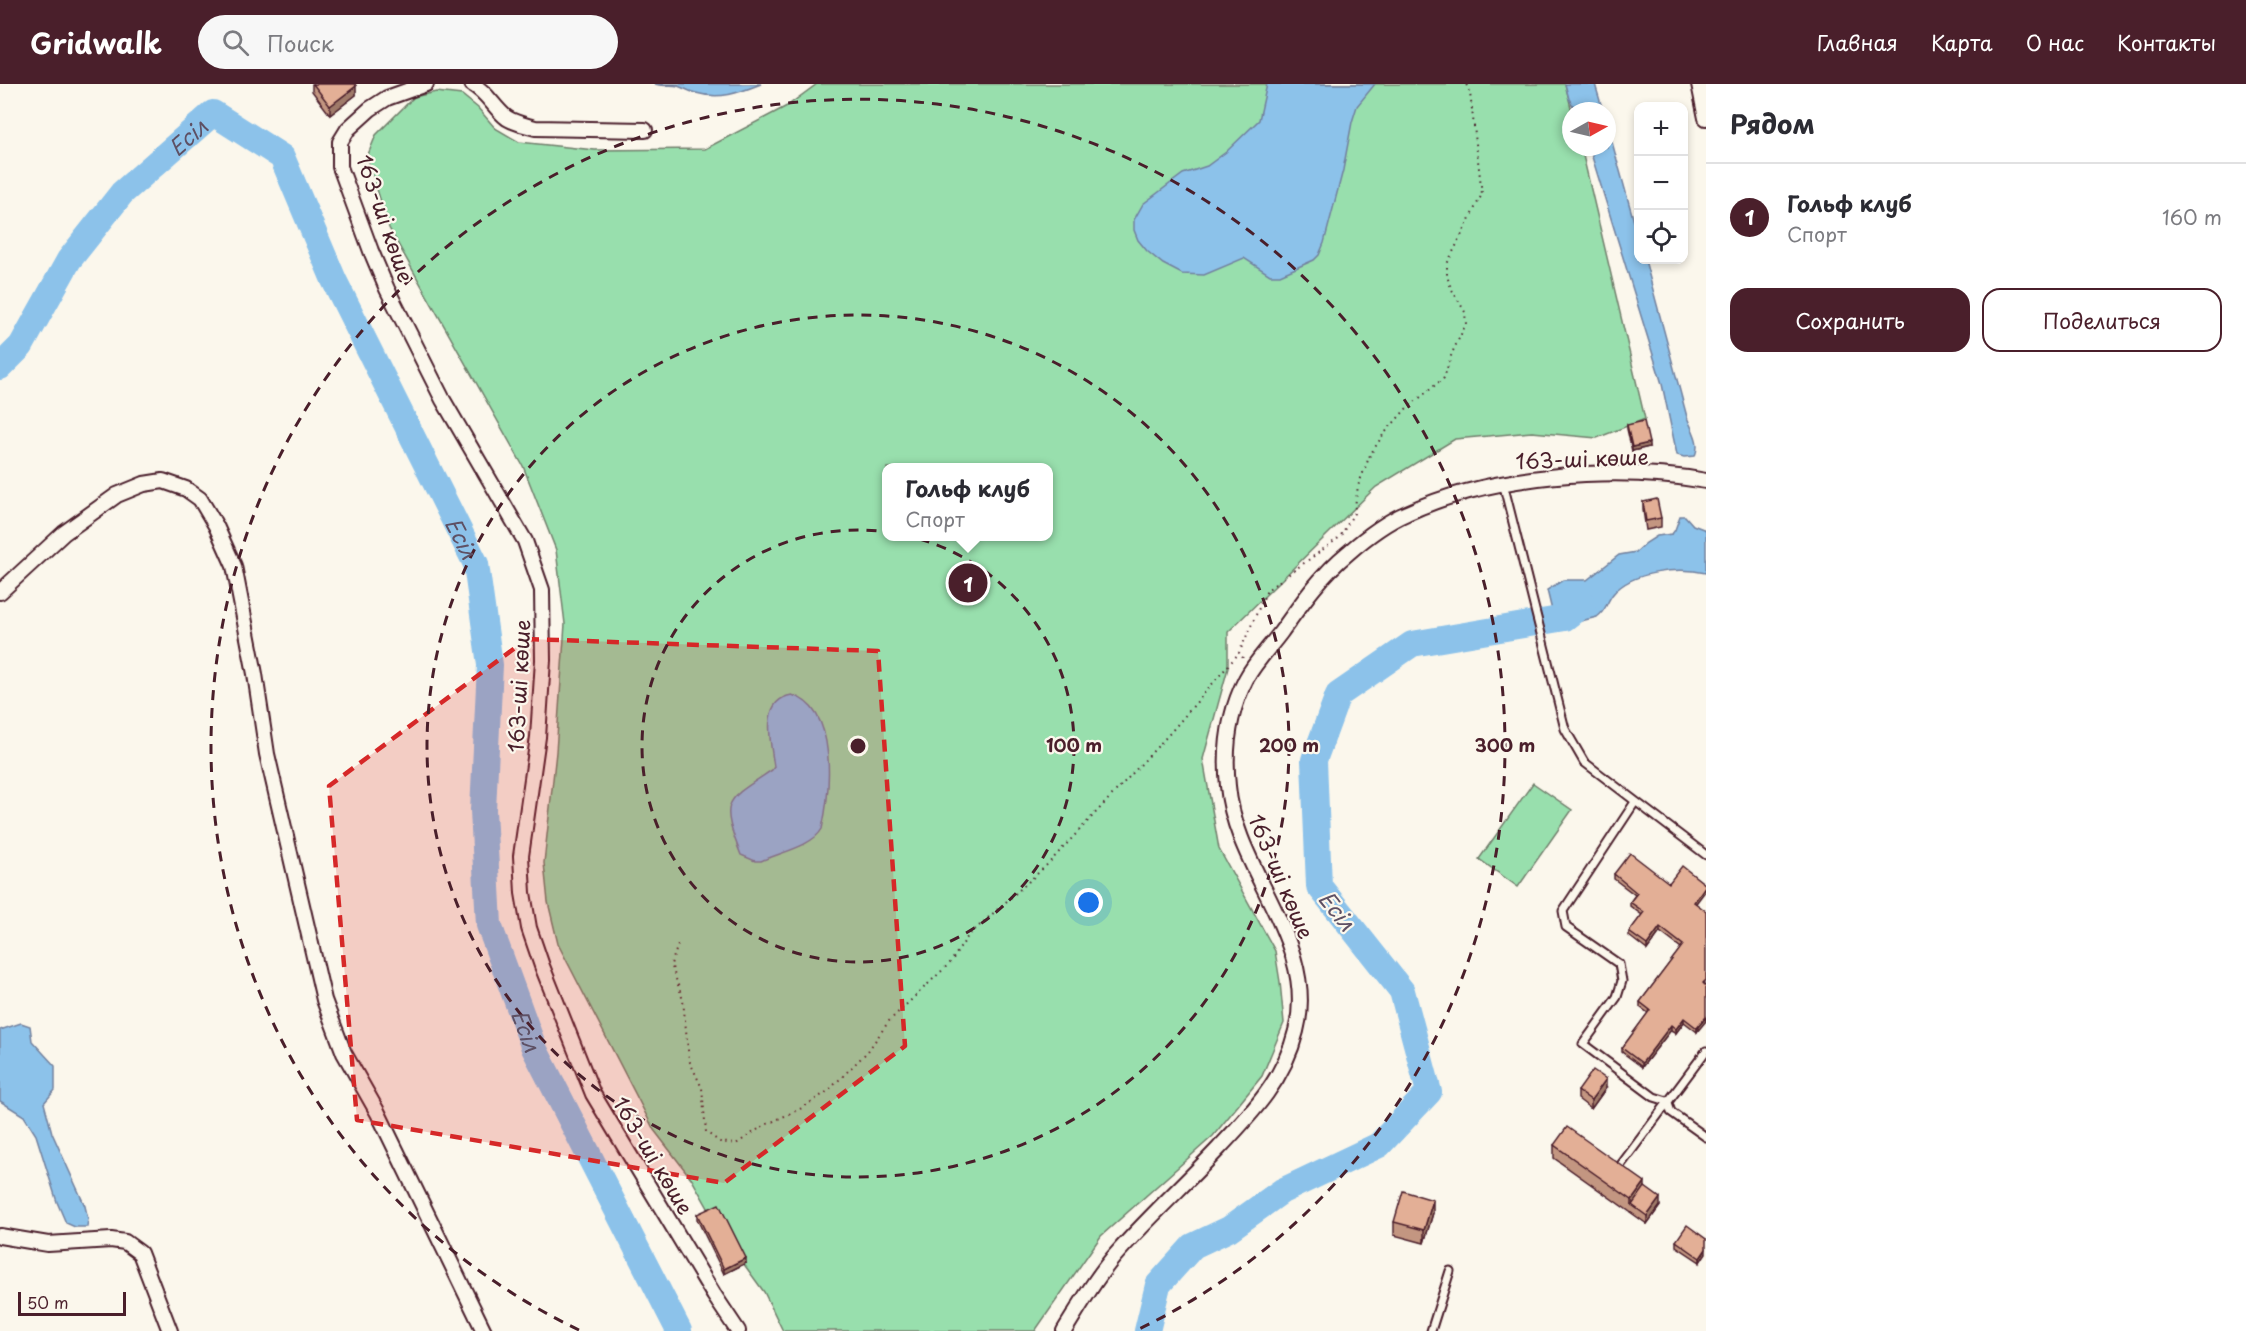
<!DOCTYPE html>
<html lang="ru">
<head>
<meta charset="utf-8">
<style>
  body { margin:0; font-family:"Playpen Sans",sans-serif; background:#f7f7f7; color:#2b2b33 }
  .controls { position:absolute; right:18px; top:18px; display:grid; overflow:hidden; border-radius:12px; box-shadow:0 3px 9px #0003 }
  .controls button { width:54px; height:54px; display:grid; place-items:center; padding:0; border:0; border-bottom:2px solid #e1e1e2; background:#fff; color:#2b2b33; font:30px sans-serif }
  .compass { position:absolute; left:1562px; top:18px; width:54px; height:54px; border-radius:50%; background:#fff; box-shadow:0 3px 9px #0003; rotate:82deg }
  .scale { position:absolute; left:18px; bottom:15px; width:108px; box-sizing:border-box; padding-left:6px; border:3px solid #4a1f2b; border-top:0; font-size:16px; line-height:21px; white-space:nowrap; color:#4a1f2b; -webkit-text-stroke:4px #fbf7ec; paint-order:stroke }
  .you { position:absolute; left:1089px; top:819px; width:21px; height:21px; margin:-15px; border:4px solid #fff; border-radius:50%; background:#1a73e8; box-shadow:0 0 0 9px #1a73e833 }
  .badge { display:grid; place-items:center; width:39px; height:39px; border-radius:50%; background:#4a1f2b; color:#fff; font-size:20px; font-weight:700 }
  .pin { position:absolute; translate:-50% -50%; border:3px solid #fff; box-shadow:0 2px 6px #0006 }
  .popup { position:absolute; left:882px; top:379px; width:171px; height:78px; box-sizing:border-box; display:grid; place-content:center; border-radius:12px; background:#fff; filter:drop-shadow(0 2px 4px #0005); font-size:20px; white-space:nowrap; color:#7c7c81 }
  .popup b { font-size:22px; color:#2b2b33 }
  .popup::after { content:''; position:absolute; left:50%; top:100%; margin-left:-12px; border:12px solid transparent; border-top-color:#fff }
  .list { margin:0; padding:0; list-style:none }
  h2 { display:flex; justify-content:space-between; align-items:center; height:78px; margin:0; padding:0 24px; font-size:26px }
  h2 small { font-size:20px; font-weight:400; color:#7c7c81 }
  .list li { display:grid; grid-template-columns:39px 1fr auto; gap:18px; align-items:center; box-sizing:border-box; height:108px; padding:0 24px; border-top:2px solid #e1e1e2 }
  .list b { display:block; font-size:22px; white-space:nowrap }
  .list p { margin:0; font-size:20px; white-space:nowrap; color:#7c7c81 }
  .list em { font-size:20px; font-style:normal; color:#7c7c81 }
  .actions { display:flex; gap:12px; padding:18px 24px }
  .actions a { flex:1; padding:14px 0; border:2px solid #4a1f2b; border-radius:18px; text-align:center; font-size:21px; color:#4a1f2b }
  .actions .main { background:#4a1f2b; color:#fff }
  .icon { flex:none; width:33px; height:33px; fill:none; stroke:currentColor; stroke-width:2; stroke-linecap:round; stroke-linejoin:round }
  .map { position:relative; flex:none; width:1706px; height:1247px; overflow:hidden }
  header { display:flex; align-items:center; gap:36px; box-sizing:border-box; height:84px; padding:0 30px; background:#4a1f2b; color:#fff }
  header strong { font-size:28px }
  nav { display:flex; gap:33px; margin-inline-start:auto; font-size:21px }
  .search { width:420px; height:54px; background:#f7f7f7; display:flex; align-items:center; gap:15px; box-sizing:border-box; padding:0 21px; border-radius:33px; color:#7c7c81; font-size:22px }
  main { display:flex }
  aside { flex:1; background:#fff }
  .map>svg:first-child { display:block }
</style>
</head>
<body>
<header>
<strong>Gridwalk</strong>
<div class="search"><svg class="icon" aria-label="search" viewBox="0 0 24 24"><circle cx="10" cy="10" r="6"/><path d="M15 15l6 6"/></svg>Поиск</div>
<nav><a>Главная</a><a>Карта</a><a>О нас</a><a>Контакты</a></nav>
</header>
<main>
<div class="map">
<svg width="1706" height="1247" viewBox="0 0 1706 1247">
  <rect width="100%" height="100%" fill="#fbf7ec"/>
  <filter id="ink" filterUnits="userSpaceOnUse"><feTurbulence type="fractalNoise" baseFrequency=".0167" numOctaves="2"/><feDisplacementMap in="SourceGraphic" scale="12" xChannelSelector="R" yChannelSelector="G"/><feConvolveMatrix kernelMatrix="1 2 1 2 8 2 1 2 1" color-interpolation-filters="sRGB"/></filter>
  <g filter="url(#ink)">
    <!-- green -->
    <g fill="#98dfad" stroke="#717f6c" stroke-width="1.5" fill-rule="evenodd">
      <path d="M 817,0 L 1565,0 L 1572,27 L 1571,63 L 1581,63 L 1645,335 L 1597,354 L 1532,348 L 1455,355 L 1376,403 L 1228,548 L 1228,584 L 1203,675 L 1219,765 L 1275,867 L 1280,898 L 1284,939 L 1262,992 L 1213,1052 L 1101,1152 L 1035,1247 L 783,1247 L 764,1208 L 725,1154 L 691,1094 L 654,1046 L 558,860 L 548,818 L 544,779 L 556,668 L 565,540 L 556,466 L 523,382 L 389,144 L 367,73 L 376,51 L 414,13 L 436,8 L 462,11 L 478,24 L 495,44 L 519,58 L 595,66 L 705,65 L 787,22 ZM 887,384 L 1049,384 L 1049,452 L 887,452 Z"/>
      <path d="M 1533,699 L 1572,726 L 1518,803 L 1479,775 Z"/>
    </g>
    <!-- water -->
    <g fill="#8cc2ea" stroke="#72819e" stroke-width="1.5">
      <path d="M 655,0 L 761,0 C 738,9 720,16 696,9 C 690,8 684,4 678,2 C 670,0 663,3 655,0 Z"/>
      <path d="M 1267,0 L 1375,0 L 1357,22 L 1352,38 L 1343,86 L 1324,159 L 1319,171 L 1314,176 L 1280,191 L 1270,191 L 1244,174 L 1204,191 L 1182,190 L 1163,180 L 1147,167 L 1138,156 L 1134,146 L 1134,136 L 1143,120 L 1183,90 L 1207,82 L 1226,68 L 1259,36 Z"/>
      <path d="M 1565,0 L 1595,0 L 1603,27 L 1576,27 L 1569,15 Z"/>
      <path d="M 1607,40 L 1638,152 L 1638,176 L 1645,176 L 1687,333 C 1692,347 1701,358 1695,372 L 1684,373 L 1677,371 L 1662,300 L 1589,63 L 1607,63 Z"/>
      <path d="M 1680,432 L 1685,432 L 1693,441 L 1706,446 L 1706,489 C 1679,483 1632,487 1613,510 C 1607,517 1606,527 1597,533 L 1556,543 L 1547,506 L 1563,496 L 1587,496 L 1619,471 L 1636,468 L 1646,459 L 1657,452 L 1672,450 L 1675,446 Z"/>
      <path d="M 792,611 C 839,625 830,708 822,745 C 813,762 779,769 761,777 L 755,777 L 741,771 C 719,716 725,717 772,686 L 774,683 C 771,659 759,616 792,611 Z"/>
      <path d="M 21,939 L 30,942 L 32,957 L 55,982 L 55,1006 L 44,1019 L 52,1049 L 85,1122 L 88,1135 L 87,1143 L 75,1143 L 66,1139 L 57,1118 L 36,1051 L 24,1032 L 0,1017 L 0,946 Z"/>
    </g>
    <g fill="none" stroke-linecap="round" stroke-linejoin="round">
      <!-- river -->
      <g stroke="#8cc2ea" stroke-width="26">
        <path id="s1" d="M 0,283 L 21,262 L 69,176 L 122,109 L 213,29 L 282,73 L 334,196 L 476,480 L 490,581 L 483,726 L 489,841 L 534,964 L 679,1247"/>
        <path d="M 1147,1247 L 1158,1201 L 1193,1162 L 1229,1145 L 1282,1107 L 1379,1061 L 1429,1008 L 1402,907 L 1319,802 L 1314,676 L 1338,611 L 1412,560 L 1565,534 L 1583,520"/>
      </g>
      <defs>
        <g id="lane">
          <path d="M 1503,399 L 1565,645 L 1584,678 L 1706,771"/>
          <path d="M 1635,718 L 1563,827 L 1566,843 L 1619,880 L 1622,897 L 1617,913 L 1583,960 L 1654,1013 L 1667,1017 L 1671,1028 L 1706,1053"/>
          <path d="M 1620,1082 L 1706,967"/>
          <path d="M 1431,1247 L 1450,1187"/>
        </g>
        <g id="street">
          <path d="M 426,0 L 387,14 L 370,25 L 348,45 L 340,58 L 340,83 L 371,167 L 387,205 L 443,316 L 525,457 L 542,506 L 543,576 L 538,653 L 521,772 L 523,809 L 529,844 L 542,882 L 593,1010 L 714,1211 L 738,1247"/>
          <path d="M 472,0 C 487,8 494,24 507,34 C 515,39 525,41 535,44 L 645,46"/>
          <path d="M 1699,0 L 1706,34"/>
          <path d="M 0,508 L 64,449 L 117,411 L 144,400 L 163,397 L 186,405 L 200,415 L 216,442 L 234,482 L 255,590 L 267,670 L 324,916 L 344,969 L 378,1029 L 484,1247"/>
          <path d="M 0,1152 L 48,1160 L 111,1156 L 125,1158 L 140,1169 L 170,1247"/>
          <path d="M 1064,1247 C 1081,1220 1098,1190 1119,1167 C 1151,1131 1186,1099 1219,1064 C 1252,1029 1284,996 1296,947 C 1319,860 1235,786 1228,702 C 1224,665 1229,628 1246,595 C 1255,578 1270,563 1281,548 C 1301,520 1321,491 1348,469 C 1365,454 1386,438 1407,429 C 1491,390 1615,381 1706,397"/>
        </g>
      </defs>
      <!-- lane casing -->
      <use href="#lane" stroke="#4a1f2b" stroke-width="11"/>
      <!-- street casing -->
      <use href="#street" stroke="#4a1f2b" stroke-width="18"/>
      <!-- path -->
      <g stroke="#4a1f2b" stroke-width="2" stroke-dasharray="1.5 4.5" stroke-linecap="butt">
        <path d="M 1243,574 L 1239,569 L 1267,506 L 1340,453 L 1354,429 L 1358,402 L 1370,371 L 1383,351 L 1406,325 L 1444,294 L 1452,269 L 1466,240 L 1465,228 L 1451,204 L 1447,192 L 1447,180 L 1482,110 L 1470,9 L 1466,0"/>
        <path d="M 678,861 L 671,880 L 683,916 L 689,976 L 702,1004 L 706,1048 L 720,1058 L 736,1060 L 763,1042 L 802,1024 L 828,1007 L 868,967 L 889,937 L 950,879 L 968,852 L 1048,780 L 1170,649 L 1239,569"/>
      </g>
      <!-- lane -->
      <use href="#lane" stroke="#fbf7ec" stroke-width="7"/>
      <!-- street -->
      <use href="#street" stroke="#fbf7ec" stroke-width="14"/>
    </g>
    <!-- wall -->
    <g fill="#c39681" stroke="#4a1f2b" stroke-width="1.5">
      <path d="M 312,0 L 355,0 L 356,11 L 330,31 L 312,7 Z"/>
      <path d="M 1627,341 L 1649,363 L 1632,367 L 1627,345 Z"/>
      <path d="M 1643,418 L 1661,434 L 1661,443 L 1646,446 L 1643,426 Z"/>
      <path d="M 1614,790 L 1696,819 L 1705,901 L 1697,948 L 1684,938 L 1676,949 L 1671,946 L 1642,983 L 1622,968 L 1622,964 L 1648,929 L 1640,923 L 1640,918 L 1681,864 L 1660,848 L 1647,866 L 1629,852 L 1629,848 L 1642,831 L 1630,822 L 1630,818 L 1635,811 L 1614,795 Z"/>
      <path d="M 1606,1004 L 1591,1025 L 1578,1015 L 1578,1007 Z"/>
      <path d="M 1554,1061 L 1645,1103 L 1660,1122 L 1647,1140 L 1554,1074 Z"/>
      <path d="M 1433,1129 L 1424,1159 L 1394,1151 L 1394,1138 Z"/>
      <path d="M 697,1130 L 746,1179 L 724,1190 L 697,1135 Z"/>
      <path d="M 1706,1155 L 1700,1178 L 1676,1162 L 1676,1157 Z"/>
    </g>
    <!-- shaded-wall -->
    <g fill="#9f7a69" stroke="#4a1f2b" stroke-width="1.5">
      <path d="M 356,2 L 356,11 L 330,31 L 330,22 Z"/>
      <path d="M 1649,359 L 1649,363 L 1632,367 L 1632,363 Z"/>
      <path d="M 1706,802 L 1706,806 L 1694,822 L 1694,818 Z"/>
      <path d="M 1660,843 L 1660,848 L 1647,866 L 1647,861 Z"/>
      <path d="M 1706,933 L 1706,937 L 1697,948 L 1697,944 Z"/>
      <path d="M 1684,934 L 1684,938 L 1676,949 L 1676,945 Z"/>
      <path d="M 1671,941 L 1671,946 L 1642,983 L 1642,979 Z"/>
      <path d="M 1606,995 L 1606,1004 L 1591,1025 L 1591,1016 Z"/>
      <path d="M 1645,1098 L 1645,1111 L 1632,1121 L 1632,1116 Z"/>
      <path d="M 1660,1114 L 1660,1122 L 1647,1140 L 1647,1132 Z"/>
      <path d="M 1433,1116 L 1433,1129 L 1424,1159 L 1424,1146 Z"/>
      <path d="M 1706,1165 L 1706,1169 L 1700,1178 L 1700,1174 Z"/>
      <path d="M 746,1174 L 746,1179 L 724,1190 L 724,1185 Z"/>
    </g>
    <!-- building -->
    <g fill="#e3af96" stroke="#4a1f2b" stroke-width="1.5">
      <path d="M 313,0 L 355,0 L 356,2 L 330,22 Z"/>
      <path d="M 1644,337 L 1649,359 L 1632,363 L 1627,341 Z"/>
      <path d="M 1657,415 L 1661,434 L 1646,437 L 1643,418 Z"/>
      <path d="M 1630,769 L 1669,799 L 1682,782 L 1706,801 L 1694,818 L 1706,827 L 1706,896 L 1703,899 L 1706,902 L 1706,933 L 1697,944 L 1684,934 L 1676,945 L 1671,941 L 1642,979 L 1622,964 L 1650,926 L 1640,918 L 1683,861 L 1660,843 L 1647,861 L 1629,848 L 1644,828 L 1630,818 L 1637,809 L 1614,790 Z"/>
      <path d="M 1593,986 L 1606,995 L 1591,1016 L 1578,1007 Z"/>
      <path d="M 1567,1043 L 1645,1098 L 1632,1116 L 1554,1061 Z"/>
      <path d="M 1645,1103 L 1660,1114 L 1647,1132 L 1632,1121 Z"/>
      <path d="M 1403,1107 L 1433,1116 L 1424,1146 L 1394,1138 Z"/>
      <path d="M 719,1120 L 746,1174 L 724,1185 L 697,1130 Z"/>
      <path d="M 1687,1141 L 1706,1155 L 1706,1165 L 1700,1174 L 1676,1157 Z"/>
    </g>
  </g>
  <!-- marked area -->
  <path fill="#d62828" fill-opacity="0.2" stroke="#d62828" stroke-width="4.5" stroke-dasharray="12 8" stroke-linejoin="round" d="M 527,555 L 878,567 L 905,962 L 724,1099 L 357,1036 L 329,702 Z"/>
  <!-- distance rings -->
  <g fill="none" stroke="#4a1f2b" stroke-width="3" stroke-dasharray="10 8">
    <circle cx="858" cy="662" r="216"/>
    <circle cx="858" cy="662" r="431"/>
    <path d="M579 1246A647 647 0 1 1 1137 1246"/>
  </g>
  <g text-anchor="middle" dominant-baseline="central" stroke-width="4.5" stroke-linejoin="round" paint-order="stroke">
    <!-- street labels -->
    <g font-size="21" fill="#4a1f2b" stroke="#fbf7ec">
      <text transform="translate(386 134) rotate(71)">163-ші көше</text>
      <text transform="translate(1582 374) rotate(-2)">163-ші көше</text>
      <text transform="translate(518 602) rotate(-87)">163-ші көше</text>
      <text transform="translate(1282 792) rotate(67)">163-ші көше</text>
      <text transform="translate(654 1071) rotate(59)">163-ші көше</text>
    </g>
    <!-- water labels -->
    <g font-size="22" font-style="italic" fill="#5e5064" stroke="#fbf7ec">
      <text stroke="none"><textPath href="#s1" startOffset="300">Есіл</textPath></text>
      <text stroke="none"><textPath href="#s1" startOffset="838">Есіл</textPath></text>
      <text transform="translate(1338 826) rotate(52)">Есіл</text>
      <text stroke="none"><textPath href="#s1" startOffset="1342">Есіл</textPath></text>
    </g>
  </g>
  <circle cx="858" cy="662" r="9" fill="#4a1f2b" stroke="#fbf7ec" stroke-width="3"/>
  <g font-size="18" text-anchor="middle" font-weight="bold" fill="#4a1f2b" stroke="#fbf7ec" stroke-width="4.5" stroke-linejoin="round" paint-order="stroke">
    <text x="1074" y="668">100 m</text>
    <text x="1289" y="668">200 m</text>
    <text x="1505" y="668">300 m</text>
  </g>
</svg>
<div class="controls">
<button>+</button>
<button>−</button>
<button><svg class="icon" aria-label="locate" viewBox="0 0 24 24"><circle cx="12" cy="12" r="6"/><path d="M12 2v4M12 18v4M2 12h4M18 12h4"/></svg></button>
</div>
<svg class="compass" viewBox="-18 -18 36 36"><path d="M0-13l5 13h-10z" fill="#e53935"/><path d="M0 13l5-13h-10z" fill="#7c7c81"/></svg>
<div class="scale">50 m</div>
<div class="you"></div>
<div class="pin badge" style="left:968px;top:499px">1</div>
<div class="popup"><b>Гольф клуб</b>Спорт</div>
</div>
<aside>
<h2>Рядом<small></small></h2>
<ul class="list">
<li><span class="badge">1</span><div><b>Гольф клуб</b><p>Спорт</p></div><em>160 m</em></li>
</ul>
<div class="actions"><a class="main">Сохранить</a><a>Поделиться</a></div>
</aside>
</main>
</body>
</html>
